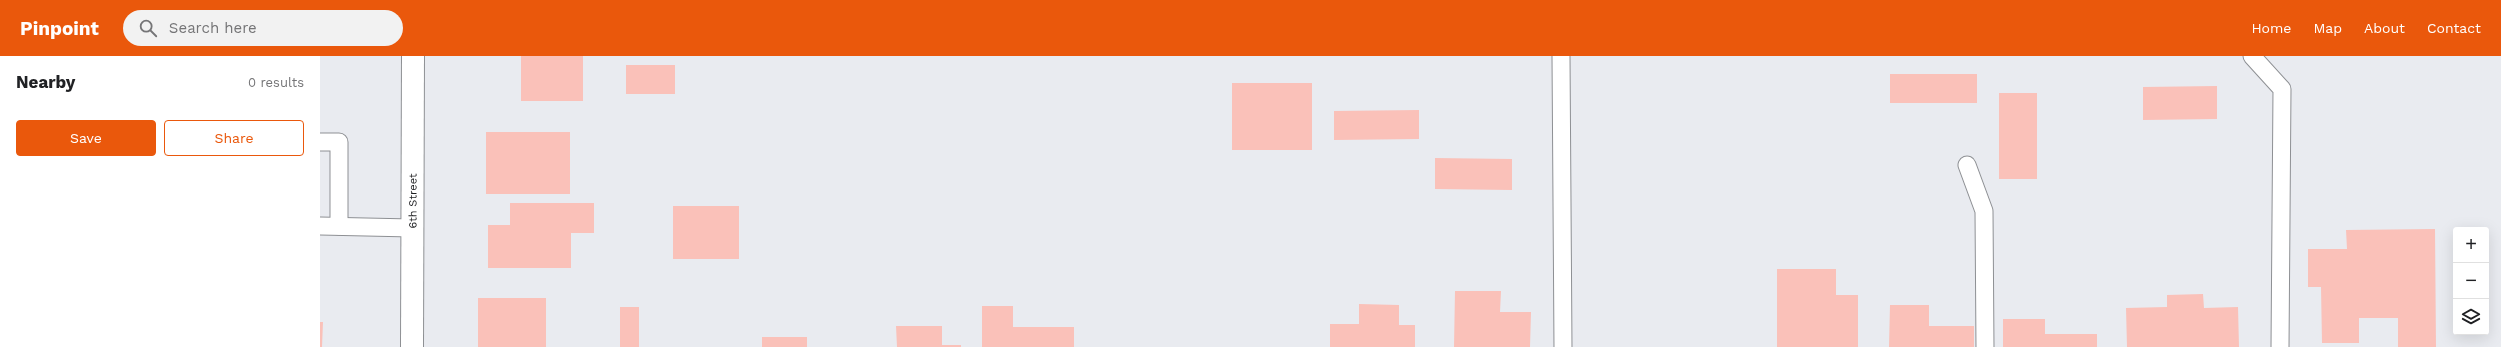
<!DOCTYPE html>
<html lang="en">
<head>
<meta charset="utf-8">
<style>
  body { margin:0; font-family:"Work Sans",sans-serif; background:#f2f2f2; color:#202124 }
  .controls { position:absolute; right:12px; bottom:12px; display:grid; overflow:hidden; border-radius:4px; box-shadow:0 4px 16px #0002 }
  .controls button { width:36px; height:36px; display:grid; place-items:center; padding:0; border:0; border-bottom:1px solid #e0e0e0; background:#fff; color:#202124; font:20px sans-serif }
  .list { margin:0; padding:0; list-style:none }
  h2 { display:flex; justify-content:space-between; align-items:center; height:52px; margin:0; padding:0 16px; font-size:17px }
  h2 small { font-size:13px; font-weight:400; color:#757577 }
  .actions { display:flex; gap:8px; padding:12px 16px }
  .actions a { flex:1; padding:9px 0; border:1px solid #ea580c; border-radius:4px; text-align:center; font-size:14px; color:#ea580c }
  .actions .main { background:#ea580c; color:#fff }
  .icon { flex:none; width:22px; height:22px; fill:none; stroke:currentColor; stroke-width:2; stroke-linecap:round; stroke-linejoin:round }
  .map { position:relative; flex:none; width:2181px; height:291px; overflow:hidden }
  header { display:flex; align-items:center; gap:24px; box-sizing:border-box; height:56px; padding:0 20px; background:#ea580c; color:#fff }
  header strong { font-size:19px }
  nav { display:flex; gap:22px; margin-inline-start:auto; font-size:14px }
  .search { width:280px; height:36px; background:#f2f2f2; display:flex; align-items:center; gap:10px; box-sizing:border-box; padding:0 14px; border-radius:22px; color:#757577; font-size:15px }
  main { display:flex }
  aside { flex:1; background:#fff }
  .map>svg:first-child { display:block }
</style>
</head>
<body>
<header>
<strong>Pinpoint</strong>
<div class="search"><svg class="icon" aria-label="search" viewBox="0 0 24 24"><circle cx="10" cy="10" r="6"/><path d="M15 15l6 6"/></svg>Search here</div>
<nav><a>Home</a><a>Map</a><a>About</a><a>Contact</a></nav>
</header>
<main>
<aside>
<h2>Nearby<small>0 results</small></h2>
<ul class="list">
</ul>
<div class="actions"><a class="main">Save</a><a>Share</a></div>
</aside>
<div class="map">
<svg width="2181" height="291" viewBox="0 0 2181 291">
  <rect width="100%" height="100%" fill="#e9ebf0"/>
  <!-- building -->
  <g fill="#fac1b9">
    <rect x="201" y="0" width="62" height="45"/>
    <rect x="306" y="9" width="49" height="29"/>
    <rect x="1570" y="18" width="87" height="29"/>
    <rect x="912" y="27" width="80" height="67"/>
    <path d="M 1897,30 L 1897,63 L 1823,64 L 1823,31 Z"/>
    <rect x="1679" y="37" width="38" height="86"/>
    <path d="M 1099,54 L 1099,83 L 1014,84 L 1014,55 Z"/>
    <rect x="166" y="76" width="84" height="62"/>
    <path d="M 1115,102 L 1192,103 L 1192,134 L 1115,133 Z"/>
    <path d="M 190,147 L 274,147 L 274,177 L 251,177 L 251,212 L 168,212 L 168,169 L 190,169 Z"/>
    <rect x="353" y="150" width="66" height="53"/>
    <path d="M 2115,173 L 2116,291 L 2078,291 L 2078,262 L 2039,262 L 2039,287 L 2002,287 L 2001,231 L 1988,231 L 1988,193 L 2027,193 L 2026,174 Z"/>
    <path d="M 1457,213 L 1516,213 L 1516,239 L 1538,239 L 1538,291 L 1457,291 Z"/>
    <path d="M 1135,235 L 1181,235 L 1180,256 L 1211,256 L 1210,291 L 1134,291 Z"/>
    <path d="M 1883,238 L 1884,252 L 1918,251 L 1919,291 L 1807,291 L 1806,252 L 1847,251 L 1847,239 Z"/>
    <rect x="158" y="242" width="68" height="49"/>
    <path d="M 1039,248 L 1079,249 L 1079,269 L 1095,269 L 1095,291 L 1010,291 L 1010,268 L 1039,268 Z"/>
    <path d="M 1570,249 L 1609,249 L 1609,270 L 1654,270 L 1654,291 L 1569,291 Z"/>
    <path d="M 662,250 L 693,250 L 693,271 L 754,271 L 754,291 L 662,291 Z"/>
    <rect x="300" y="251" width="19" height="40"/>
    <path d="M 1683,263 L 1725,263 L 1725,278 L 1777,278 L 1777,291 L 1683,291 Z"/>
    <path d="M 0,266 L 3,266 L 2,291 L 0,291 Z"/>
    <path d="M 576,270 L 622,270 L 622,289 L 641,289 L 641,291 L 577,291 Z"/>
    <rect x="442" y="281" width="45" height="10"/>
  </g>
  <g fill="none" stroke-linecap="round" stroke-linejoin="round">
    <defs>
      <g id="service">
        <path d="M 1241,0 L 1243,291"/>
        <path d="M 1932,0 L 1962,33 L 1960,291"/>
        <path d="M 0,86 L 19,86 L 19,170"/>
        <path d="M 1647,109 L 1664,155 L 1665,291"/>
        <path d="M 0,170 L 92,172"/>
      </g>
      <g id="minor">
        <path id="s1" d="M 92,291 L 93,0"/>
      </g>
    </defs>
    <!-- service casing -->
    <use href="#service" stroke="#8e9094" stroke-width="19"/>
    <!-- minor casing -->
    <use href="#minor" stroke="#8e9094" stroke-width="24"/>
    <!-- service -->
    <use href="#service" stroke="#fff" stroke-width="17"/>
    <!-- minor -->
    <use href="#minor" stroke="#fff" stroke-width="22"/>
  </g>
  <g text-anchor="middle" dominant-baseline="central" stroke-width="3" stroke-linejoin="round" paint-order="stroke">
    <!-- street labels -->
    <g font-size="11" fill="#1d1e20" stroke="#fff">
      <text stroke="none"><textPath href="#s1" startOffset="146">6th Street</textPath></text>
    </g>
  </g>
</svg>
<div class="controls">
<button>+</button>
<button>−</button>
<button><svg class="icon" aria-label="layers" viewBox="0 0 24 24"><path d="M12 4l9 5-9 5-9-5zM3 14l9 5 9-5"/></svg></button>
</div>
</div>
</main>
</body>
</html>
